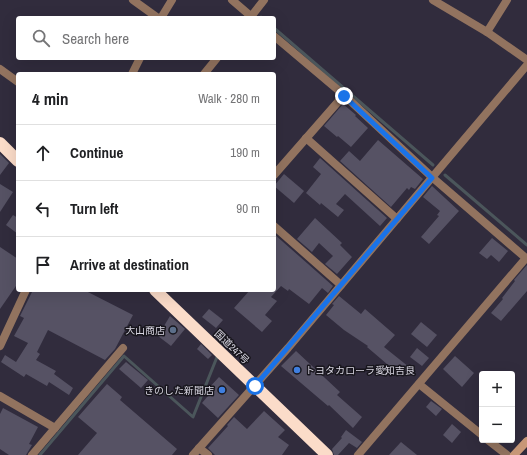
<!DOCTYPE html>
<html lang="en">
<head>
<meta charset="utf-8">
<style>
  body { margin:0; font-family:"Archivo Narrow","Noto Sans JP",sans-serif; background:#f2f2f2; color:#202124 }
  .controls { position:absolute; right:12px; bottom:12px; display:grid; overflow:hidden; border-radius:4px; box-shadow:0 4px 16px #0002 }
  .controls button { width:36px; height:36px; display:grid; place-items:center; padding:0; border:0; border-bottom:1px solid #e0e0e0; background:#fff; color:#202124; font:20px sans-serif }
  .stop { position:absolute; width:12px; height:12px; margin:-9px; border:3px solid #1a73e8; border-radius:50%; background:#fff }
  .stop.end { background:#1a73e8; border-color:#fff; box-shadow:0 1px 4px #0008 }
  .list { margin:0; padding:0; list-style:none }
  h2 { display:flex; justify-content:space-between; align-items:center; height:52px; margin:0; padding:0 16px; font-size:17px }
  h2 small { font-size:13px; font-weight:400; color:#757577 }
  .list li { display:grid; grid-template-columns:26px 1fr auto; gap:12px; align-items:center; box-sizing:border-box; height:56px; padding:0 16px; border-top:1px solid #e0e0e0 }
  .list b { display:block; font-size:15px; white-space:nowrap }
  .list em { font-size:13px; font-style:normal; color:#757577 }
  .icon { flex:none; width:22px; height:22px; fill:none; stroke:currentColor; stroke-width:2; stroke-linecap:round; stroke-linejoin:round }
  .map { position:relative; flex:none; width:527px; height:455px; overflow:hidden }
  .search { position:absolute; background:#fff; box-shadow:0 4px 16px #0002; left:16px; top:16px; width:260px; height:44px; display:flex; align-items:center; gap:10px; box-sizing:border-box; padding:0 14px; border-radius:4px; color:#757577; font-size:15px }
  .panel { position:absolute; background:#fff; box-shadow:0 4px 16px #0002; left:16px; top:72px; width:260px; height:220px; border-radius:4px }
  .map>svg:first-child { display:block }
</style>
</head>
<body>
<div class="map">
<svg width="527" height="455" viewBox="0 0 527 455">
  <rect width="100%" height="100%" fill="#312c3d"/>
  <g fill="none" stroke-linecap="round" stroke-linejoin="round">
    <!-- stream -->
    <g stroke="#4b565b" stroke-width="3">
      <path d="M 261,17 L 262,18"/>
      <path d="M 274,28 L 433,165"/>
      <path d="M 445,175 L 527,245"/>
      <path d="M 40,455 L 124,356 L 193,417 L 217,357"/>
    </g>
  </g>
  <!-- building -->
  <g fill="#565264">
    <path d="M 343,104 L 356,115 L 355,116 L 368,128 L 351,147 L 338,136 L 337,137 L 324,126 Z"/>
    <path d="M 378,140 L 423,179 L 415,189 L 411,187 L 409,190 L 407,188 L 391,207 L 340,161 L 349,151 L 360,161 Z"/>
    <path d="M 0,154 L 9,163 L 0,175 Z"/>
    <path d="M 320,158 L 387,218 L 380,226 L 345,194 L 336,204 L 344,210 L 338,217 L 321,203 L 320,205 L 306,193 L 321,174 L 313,167 Z"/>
    <path d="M 284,174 L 304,191 L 294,203 L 274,186 Z"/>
    <path d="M 0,184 L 13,192 L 0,212 Z"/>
    <path d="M 432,186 L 459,211 L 429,244 L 421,237 L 439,216 L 437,215 L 440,211 L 423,197 Z"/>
    <path d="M 13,215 L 18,218 L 18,234 L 6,225 Z"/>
    <path d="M 315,218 L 342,243 L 340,245 L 352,257 L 337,274 L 325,264 L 333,256 L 319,243 L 312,252 L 297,239 Z"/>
    <path d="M 274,234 L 333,286 L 328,293 L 322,288 L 309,304 L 289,289 L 288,291 L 281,286 L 271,297 L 277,301 L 265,315 L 272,321 L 262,332 L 234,308 L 250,290 L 274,290 Z"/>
    <path d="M 492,238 L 508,251 L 499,262 L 491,255 L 487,259 L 479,253 Z"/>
    <path d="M 0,247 L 18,259 L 18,283 L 0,309 Z"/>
    <path d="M 527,265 L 527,291 L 501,321 L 491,313 L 503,299 L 502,298 L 515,281 L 514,280 Z"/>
    <path d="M 33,290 L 84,290 L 133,315 L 115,349 L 105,360 L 48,330 L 37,352 L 40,354 L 36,360 L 56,371 L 54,374 L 73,388 L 69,395 L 49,382 L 47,386 L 26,374 L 24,377 L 1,362 L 5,355 L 16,362 L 28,343 L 14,336 L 24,318 L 20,316 Z"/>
    <path d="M 339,296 L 361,314 L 365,309 L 395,335 L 384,347 L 409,367 L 401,376 L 367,347 L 368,346 L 344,330 L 326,315 L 334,305 L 332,304 Z"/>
    <path d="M 209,309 L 223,320 L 216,328 L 202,317 Z"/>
    <path d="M 170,316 L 185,329 L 171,346 L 158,336 Z"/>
    <path d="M 421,322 L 437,335 L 427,347 L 411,334 Z"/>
    <path d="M 201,344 L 212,355 L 208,359 L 197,349 Z"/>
    <path d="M 417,348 L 429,358 L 422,366 L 410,357 Z"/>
    <path d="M 296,351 L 340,392 L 337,395 L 362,417 L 353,428 L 329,405 L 328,406 L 281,366 Z"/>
    <path d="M 455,356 L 474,373 L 462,387 L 443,369 Z"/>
    <path d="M 126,362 L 148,380 L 141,388 L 119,369 Z"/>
    <path d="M 219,377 L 239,395 L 218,418 L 202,403 L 212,391 L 209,388 Z"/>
    <path d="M 107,384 L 122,397 L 120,400 L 177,449 L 172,455 L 78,455 L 97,433 L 78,417 Z"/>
    <path d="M 431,401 L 442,409 L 436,416 L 426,407 Z"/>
    <path d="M 3,408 L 38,427 L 29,444 L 32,445 L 26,455 L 9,455 L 0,449 L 0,414 Z"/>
    <path d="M 264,411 L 285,430 L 278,437 L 289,445 L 282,455 L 215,455 L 208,448 L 228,426 L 227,425 L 234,417 L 247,429 Z"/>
    <path d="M 452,424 L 461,432 L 452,443 L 443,435 Z"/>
    <path d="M 346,430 L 362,442 L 357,448 L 349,443 L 338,455 L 334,455 L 332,449 L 342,438 L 341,437 Z"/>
    <path d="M 401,442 L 417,455 L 389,455 Z"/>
  </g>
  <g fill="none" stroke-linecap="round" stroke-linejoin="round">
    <!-- street -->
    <g stroke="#92735f" stroke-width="8">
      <path d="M 133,0 L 158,18"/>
      <path d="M 232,0 L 253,18"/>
      <path d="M 433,0 L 487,32 L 527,60"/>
      <path d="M 161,18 L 172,0"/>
      <path d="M 250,18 L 264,0"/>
      <path d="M 487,32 L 507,0"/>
      <path d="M 274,36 L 344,95 L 433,178 L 527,259"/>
      <path d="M 0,69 L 18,82"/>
      <path d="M 132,74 L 140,58"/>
      <path d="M 204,74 L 217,58"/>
      <path d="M 306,138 L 397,219"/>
      <path d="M 274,175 L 344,95"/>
      <path d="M 274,226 L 341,285"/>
      <path d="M 0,346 L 26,290"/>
      <path d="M 419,384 L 482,435"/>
      <path d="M 0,396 L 55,428"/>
      <path d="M 488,440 L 507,455"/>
      <path d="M 199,448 L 208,455"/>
      <path d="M 32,455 L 123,348"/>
      <path d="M 193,455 L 288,348 L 527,65"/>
      <path d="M 358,455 L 526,258"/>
    </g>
    <!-- secondary -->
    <path stroke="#ca9979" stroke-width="8" d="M 514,455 L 527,441"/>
    <!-- highway -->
    <g stroke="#fbdcc9" stroke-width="12">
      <path d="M 0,143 L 18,161"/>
      <path d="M 155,290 L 327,455"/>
    </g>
  </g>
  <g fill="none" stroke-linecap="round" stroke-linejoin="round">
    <!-- route -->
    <path stroke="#1a73e8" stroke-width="5" d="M 255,386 L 432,178 L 344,96"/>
  </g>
  <!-- markers -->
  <circle fill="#5c6f8a" stroke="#18161d" stroke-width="1.5" cx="173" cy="330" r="4"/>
  <g fill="#3f7fe0" stroke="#18161d" stroke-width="1.5">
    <circle cx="297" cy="370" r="4"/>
    <circle cx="222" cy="390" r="4"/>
  </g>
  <g text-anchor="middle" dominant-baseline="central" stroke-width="3" stroke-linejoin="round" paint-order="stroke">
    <!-- poi labels -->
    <g font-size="10" fill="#d9d7e2" stroke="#18161d" text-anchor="end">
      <text x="165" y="330">大山商店</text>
      <text x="305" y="370" text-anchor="start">トヨタカローラ愛知吉良</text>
      <text x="214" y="390">きのした新聞店</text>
    </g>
    <!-- street labels -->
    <g font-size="10" fill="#d9d7e2" stroke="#18161d">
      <text transform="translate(232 347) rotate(44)">国道247号</text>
    </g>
  </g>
</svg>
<div class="controls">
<button>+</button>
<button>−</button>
</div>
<div class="stop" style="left:255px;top:386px"></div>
<div class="stop end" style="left:344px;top:96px"></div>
<div class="search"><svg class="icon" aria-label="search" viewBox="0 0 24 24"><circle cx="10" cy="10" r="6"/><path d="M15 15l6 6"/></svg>Search here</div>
<section class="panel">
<h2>4 min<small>Walk · 280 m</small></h2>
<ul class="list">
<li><svg class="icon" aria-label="ahead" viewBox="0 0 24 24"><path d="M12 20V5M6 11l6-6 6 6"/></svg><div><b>Continue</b></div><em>190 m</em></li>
<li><svg class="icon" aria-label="left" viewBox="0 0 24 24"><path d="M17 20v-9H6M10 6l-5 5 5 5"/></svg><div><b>Turn left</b></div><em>90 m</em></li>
<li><svg class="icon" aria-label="arrive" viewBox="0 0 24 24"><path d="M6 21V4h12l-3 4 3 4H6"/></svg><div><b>Arrive at destination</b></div></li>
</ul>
</section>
</div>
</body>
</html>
